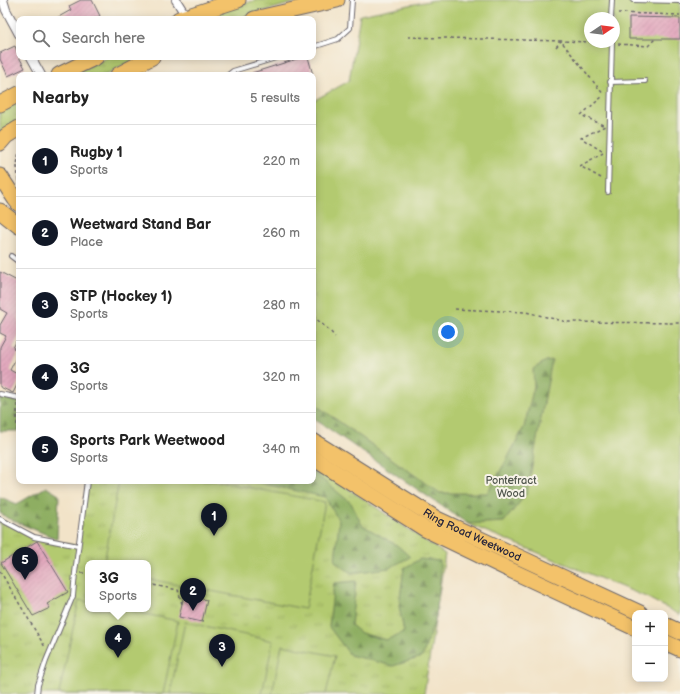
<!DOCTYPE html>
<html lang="en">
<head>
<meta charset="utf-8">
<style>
  body { margin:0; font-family:"Balsamiq Sans",sans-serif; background:#f2f2f2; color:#222 }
  .controls { position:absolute; right:12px; bottom:12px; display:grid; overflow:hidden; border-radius:8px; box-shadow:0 2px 10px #0003 }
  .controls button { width:36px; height:36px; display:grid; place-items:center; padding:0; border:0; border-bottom:1px solid #e0e0e0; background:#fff; color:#222; font:20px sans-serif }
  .compass { position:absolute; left:584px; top:12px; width:36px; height:36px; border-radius:50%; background:#fff; box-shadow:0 2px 10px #0003; rotate:77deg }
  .you { position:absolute; left:448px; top:332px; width:14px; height:14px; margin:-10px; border:3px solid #fff; border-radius:50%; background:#1a73e8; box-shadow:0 0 0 6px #1a73e833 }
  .badge { display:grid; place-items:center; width:26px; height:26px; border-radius:50%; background:#111827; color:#fff; font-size:13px; font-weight:700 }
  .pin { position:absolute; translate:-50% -33px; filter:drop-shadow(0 1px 2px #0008) }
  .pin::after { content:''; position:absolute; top:21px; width:14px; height:12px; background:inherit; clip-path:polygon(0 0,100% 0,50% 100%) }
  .popup { position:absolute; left:85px; top:560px; width:66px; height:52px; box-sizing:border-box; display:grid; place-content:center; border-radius:8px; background:#fff; filter:drop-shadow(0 1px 3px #0005); font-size:13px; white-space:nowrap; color:#767676 }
  .popup b { font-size:15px; color:#222 }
  .popup::after { content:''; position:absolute; left:50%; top:100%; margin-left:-8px; border:8px solid transparent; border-top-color:#fff }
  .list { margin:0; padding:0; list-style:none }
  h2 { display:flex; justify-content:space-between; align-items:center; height:52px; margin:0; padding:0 16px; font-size:17px }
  h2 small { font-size:13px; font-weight:400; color:#767676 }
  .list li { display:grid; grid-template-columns:26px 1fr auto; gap:12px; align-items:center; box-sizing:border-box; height:72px; padding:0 16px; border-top:1px solid #e0e0e0 }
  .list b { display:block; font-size:15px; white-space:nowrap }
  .list p { margin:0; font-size:13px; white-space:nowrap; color:#767676 }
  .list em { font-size:13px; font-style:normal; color:#767676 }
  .icon { flex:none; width:22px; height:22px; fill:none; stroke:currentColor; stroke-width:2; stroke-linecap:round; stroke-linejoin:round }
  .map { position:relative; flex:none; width:680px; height:694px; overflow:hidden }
  .search { position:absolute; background:#fff; box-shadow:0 2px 10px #0003; left:16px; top:16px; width:300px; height:44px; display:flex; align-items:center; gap:10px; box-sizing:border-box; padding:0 14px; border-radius:8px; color:#767676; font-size:15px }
  .panel { position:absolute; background:#fff; box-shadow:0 2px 10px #0003; left:16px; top:72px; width:300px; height:412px; border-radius:8px }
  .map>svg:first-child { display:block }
</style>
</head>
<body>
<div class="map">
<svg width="680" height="694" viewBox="0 0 680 694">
  <defs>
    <pattern id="grass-tufts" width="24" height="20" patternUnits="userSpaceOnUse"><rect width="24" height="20" fill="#b3ca6f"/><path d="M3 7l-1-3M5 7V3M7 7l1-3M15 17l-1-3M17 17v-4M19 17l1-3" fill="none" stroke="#9aad61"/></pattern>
    <pattern id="forest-firs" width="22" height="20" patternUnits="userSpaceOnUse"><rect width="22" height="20" fill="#8eae62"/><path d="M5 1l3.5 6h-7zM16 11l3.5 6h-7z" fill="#748d52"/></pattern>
    <pattern id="building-hatch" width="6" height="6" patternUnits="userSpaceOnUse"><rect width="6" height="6" fill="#e2a8bd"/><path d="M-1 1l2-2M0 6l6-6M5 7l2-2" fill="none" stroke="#c290a3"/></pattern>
  </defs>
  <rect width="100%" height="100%" fill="#f7f3e8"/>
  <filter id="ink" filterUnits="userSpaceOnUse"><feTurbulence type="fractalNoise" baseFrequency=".025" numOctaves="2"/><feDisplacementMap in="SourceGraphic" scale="8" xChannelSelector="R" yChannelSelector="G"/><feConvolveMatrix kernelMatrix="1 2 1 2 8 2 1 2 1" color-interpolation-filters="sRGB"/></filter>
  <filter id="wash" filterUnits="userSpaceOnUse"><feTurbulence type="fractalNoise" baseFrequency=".012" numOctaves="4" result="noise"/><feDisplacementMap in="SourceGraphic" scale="16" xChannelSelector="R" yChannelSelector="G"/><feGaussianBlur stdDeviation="0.9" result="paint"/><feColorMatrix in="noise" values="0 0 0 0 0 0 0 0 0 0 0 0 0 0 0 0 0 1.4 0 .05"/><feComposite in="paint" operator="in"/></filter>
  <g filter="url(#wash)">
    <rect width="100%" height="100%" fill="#f2e3c8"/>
    <!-- grass -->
    <g fill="url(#grass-tufts)" stroke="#6a7655" fill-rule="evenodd">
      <path d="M 256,0 L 304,0 L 235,19 L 194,19 Z"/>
      <path d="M 108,57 L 139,57 L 106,75 L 71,75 Z"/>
      <path d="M 19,102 L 19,123 L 0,134 L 0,111 Z"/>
      <path d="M 313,465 L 445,554 L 424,694 L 0,694 L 0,519 L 34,537 L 78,546 L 87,481 L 313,481 ZM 88,563 L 148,563 L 148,609 L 88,609 Z"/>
    </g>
    <!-- forest -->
    <g fill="url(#forest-firs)" stroke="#58684e">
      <path d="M 552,360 L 527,493 L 504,522 L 468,524 L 313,418 L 313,403 L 440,493 L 487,493 L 506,461 L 524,427 L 534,386 L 533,369 L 546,361 Z"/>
      <path d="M 0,397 L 19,402 L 19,431 L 0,431 Z"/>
      <path d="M 313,472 L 351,503 L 362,525 L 398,546 L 410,557 L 389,568 L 351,573 L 335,561 L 339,521 L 325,497 L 252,481 L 313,481 Z"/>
      <path d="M 46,487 L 59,495 L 57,539 L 7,518 L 0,513 L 0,497 L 17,504 Z"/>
      <path d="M 420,559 L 440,561 L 440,581 L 436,617 L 422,657 L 393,666 L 350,655 L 329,627 L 334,583 L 356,581 L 351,625 L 361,633 L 386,640 L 404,632 L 399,606 L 404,568 Z"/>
    </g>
    <!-- pitch -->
    <g fill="#b3ca6f" stroke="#6a7655" fill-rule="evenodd">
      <path d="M 434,0 L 680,0 L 680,615 L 646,597 L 468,524 L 504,522 L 527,493 L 552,360 L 546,361 L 533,369 L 534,386 L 524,427 L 506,461 L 487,493 L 440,493 L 313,403 L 313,101 L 349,81 L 360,15 ZM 590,18 L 614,18 L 614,42 L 590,42 Z"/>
      <path d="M 119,481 L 214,481 L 325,502 L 305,609 L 148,579 L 148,563 L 104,563 Z"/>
      <path d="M 79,600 L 88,602 L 88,609 L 121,609 L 178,621 L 163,694 L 59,694 Z"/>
      <path d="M 185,622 L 273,641 L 262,694 L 170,694 Z"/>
      <path d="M 282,645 L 335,656 L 326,694 L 272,694 Z"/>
    </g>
    <g id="blocks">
      <!-- building -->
      <g fill="url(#building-hatch)">
        <path d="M 81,0 L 92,0 L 100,16 L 93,19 L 55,19 L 71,10 L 69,6 Z"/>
        <path d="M 629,17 L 680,18 L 680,39 L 629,39 Z"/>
        <path d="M 15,46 L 19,57 L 25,68 L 8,76 L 0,59 L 0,53 Z"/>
        <path d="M 303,57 L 308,57 L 313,75 L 252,75 L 252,73 Z"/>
        <path d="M 0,272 L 19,282 L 19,336 L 13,348 L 19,352 L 10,370 L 19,375 L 19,381 L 13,393 L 0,387 L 0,347 L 6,336 L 0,333 L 0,325 L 7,313 L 0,309 Z"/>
        <path d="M 37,541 L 68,592 L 47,604 L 50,608 L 33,616 L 1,563 Z"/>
        <path d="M 184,595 L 207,600 L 202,622 L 179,617 Z"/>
      </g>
    </g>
  </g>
  <g filter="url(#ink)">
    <use href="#blocks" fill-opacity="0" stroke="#6b666c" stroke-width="1"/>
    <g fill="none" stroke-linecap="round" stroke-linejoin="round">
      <defs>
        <g id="lane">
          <path d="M 633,0 L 680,1"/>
          <path d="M 611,18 L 612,0"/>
          <path d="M 313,47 L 338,39 L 350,28 L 352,0"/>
          <path d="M 228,75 L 233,71 L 279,57"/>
          <path d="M 610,82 L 645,81"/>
          <path d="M 608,192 L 612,42"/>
          <path d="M 11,256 L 19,262"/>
          <path d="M 0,394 L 19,398"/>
          <path d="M 0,519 L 34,537 L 78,546"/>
          <path d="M 37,694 L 38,685 L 46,661 L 73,596 L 75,573 L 87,481"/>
        </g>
        <g id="street">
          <path d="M 3,0 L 6,10 L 19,34"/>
          <path d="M 176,0 L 186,16"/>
          <path d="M 31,57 L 41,75"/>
        </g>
        <g id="highway">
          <path d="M 179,19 L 238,0"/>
          <path d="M 254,19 L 337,0"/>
          <path d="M 59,75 L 96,57"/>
          <path d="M 118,75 L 152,57"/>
          <path d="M 0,104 L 19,94"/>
          <path d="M 0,143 L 6,136 L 19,128"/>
          <path d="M 0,176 L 15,199 L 19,204"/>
          <path d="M 0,211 L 19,226"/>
          <path id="s1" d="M 313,441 L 437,519 L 640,613"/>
          <path d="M 313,458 L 425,529 L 506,568 L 635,628"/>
          <path d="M 665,625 L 680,632"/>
          <path d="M 665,642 L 680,649"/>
        </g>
      </defs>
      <!-- lane casing -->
      <use href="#lane" stroke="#6b666c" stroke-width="6"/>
      <!-- street casing -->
      <use href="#street" stroke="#6b666c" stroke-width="10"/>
      <!-- highway casing -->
      <use href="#highway" stroke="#6b666c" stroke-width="17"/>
      <!-- path -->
      <g stroke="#6b666c" stroke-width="1.5" stroke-dasharray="3 3" stroke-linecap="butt">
        <path d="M 618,13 L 680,15"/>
        <path d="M 408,37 L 561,41 L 604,95"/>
        <path d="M 592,42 L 606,43"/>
        <path d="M 618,44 L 648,46 L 655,39"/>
        <path d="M 556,47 L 561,41 L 590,42"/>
        <path d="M 602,151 L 581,138 L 605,126 L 581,115 L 603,96"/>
        <path d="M 601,178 L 580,166 L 603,153"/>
        <path d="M 18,181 L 17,166 L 19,151"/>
        <path d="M 455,309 L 526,312 L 567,322 L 680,323"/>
        <path d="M 313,316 L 330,331 L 335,337"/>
        <path d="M 17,404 L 17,443"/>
        <path d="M 0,571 L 45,647"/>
        <path d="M 81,573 L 88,573"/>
        <path d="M 148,584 L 178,590 L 182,604"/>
      </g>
      <!-- lane -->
      <use href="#lane" stroke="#fff" stroke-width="4"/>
      <!-- street -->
      <use href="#street" stroke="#fff" stroke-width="8"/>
      <!-- highway -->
      <use href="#highway" stroke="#f3c26a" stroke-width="15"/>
    </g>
  </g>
  <g text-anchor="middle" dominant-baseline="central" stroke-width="4" stroke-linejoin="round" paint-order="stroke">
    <!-- park labels -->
    <g font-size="11" fill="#4e544b" stroke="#f7f3e8">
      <text x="511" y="480">Pontefract<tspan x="511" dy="13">Wood</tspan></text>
    </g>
    <!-- street labels -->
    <g font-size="11" fill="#22223b" stroke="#f7f3e8">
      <text stroke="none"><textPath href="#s1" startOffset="185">Ring Road Weetwood</textPath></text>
    </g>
  </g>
</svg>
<div class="controls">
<button>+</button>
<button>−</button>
</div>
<svg class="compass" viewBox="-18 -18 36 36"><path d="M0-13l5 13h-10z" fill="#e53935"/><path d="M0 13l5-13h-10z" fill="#767676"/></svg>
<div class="you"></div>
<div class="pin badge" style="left:214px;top:536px">1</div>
<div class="pin badge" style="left:193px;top:611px">2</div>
<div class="pin badge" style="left:222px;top:667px">3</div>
<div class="pin badge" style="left:118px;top:658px">4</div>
<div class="popup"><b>3G</b>Sports</div>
<div class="pin badge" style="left:25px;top:580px">5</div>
<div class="search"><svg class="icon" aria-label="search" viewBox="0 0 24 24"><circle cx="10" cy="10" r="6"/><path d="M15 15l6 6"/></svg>Search here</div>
<section class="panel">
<h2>Nearby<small>5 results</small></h2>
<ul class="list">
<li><span class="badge">1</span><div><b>Rugby 1</b><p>Sports</p></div><em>220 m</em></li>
<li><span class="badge">2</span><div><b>Weetward Stand Bar</b><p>Place</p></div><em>260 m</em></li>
<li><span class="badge">3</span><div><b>STP (Hockey 1)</b><p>Sports</p></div><em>280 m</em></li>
<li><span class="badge">4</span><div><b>3G</b><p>Sports</p></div><em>320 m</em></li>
<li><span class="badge">5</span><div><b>Sports Park Weetwood</b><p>Sports</p></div><em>340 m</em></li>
</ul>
</section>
</div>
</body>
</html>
